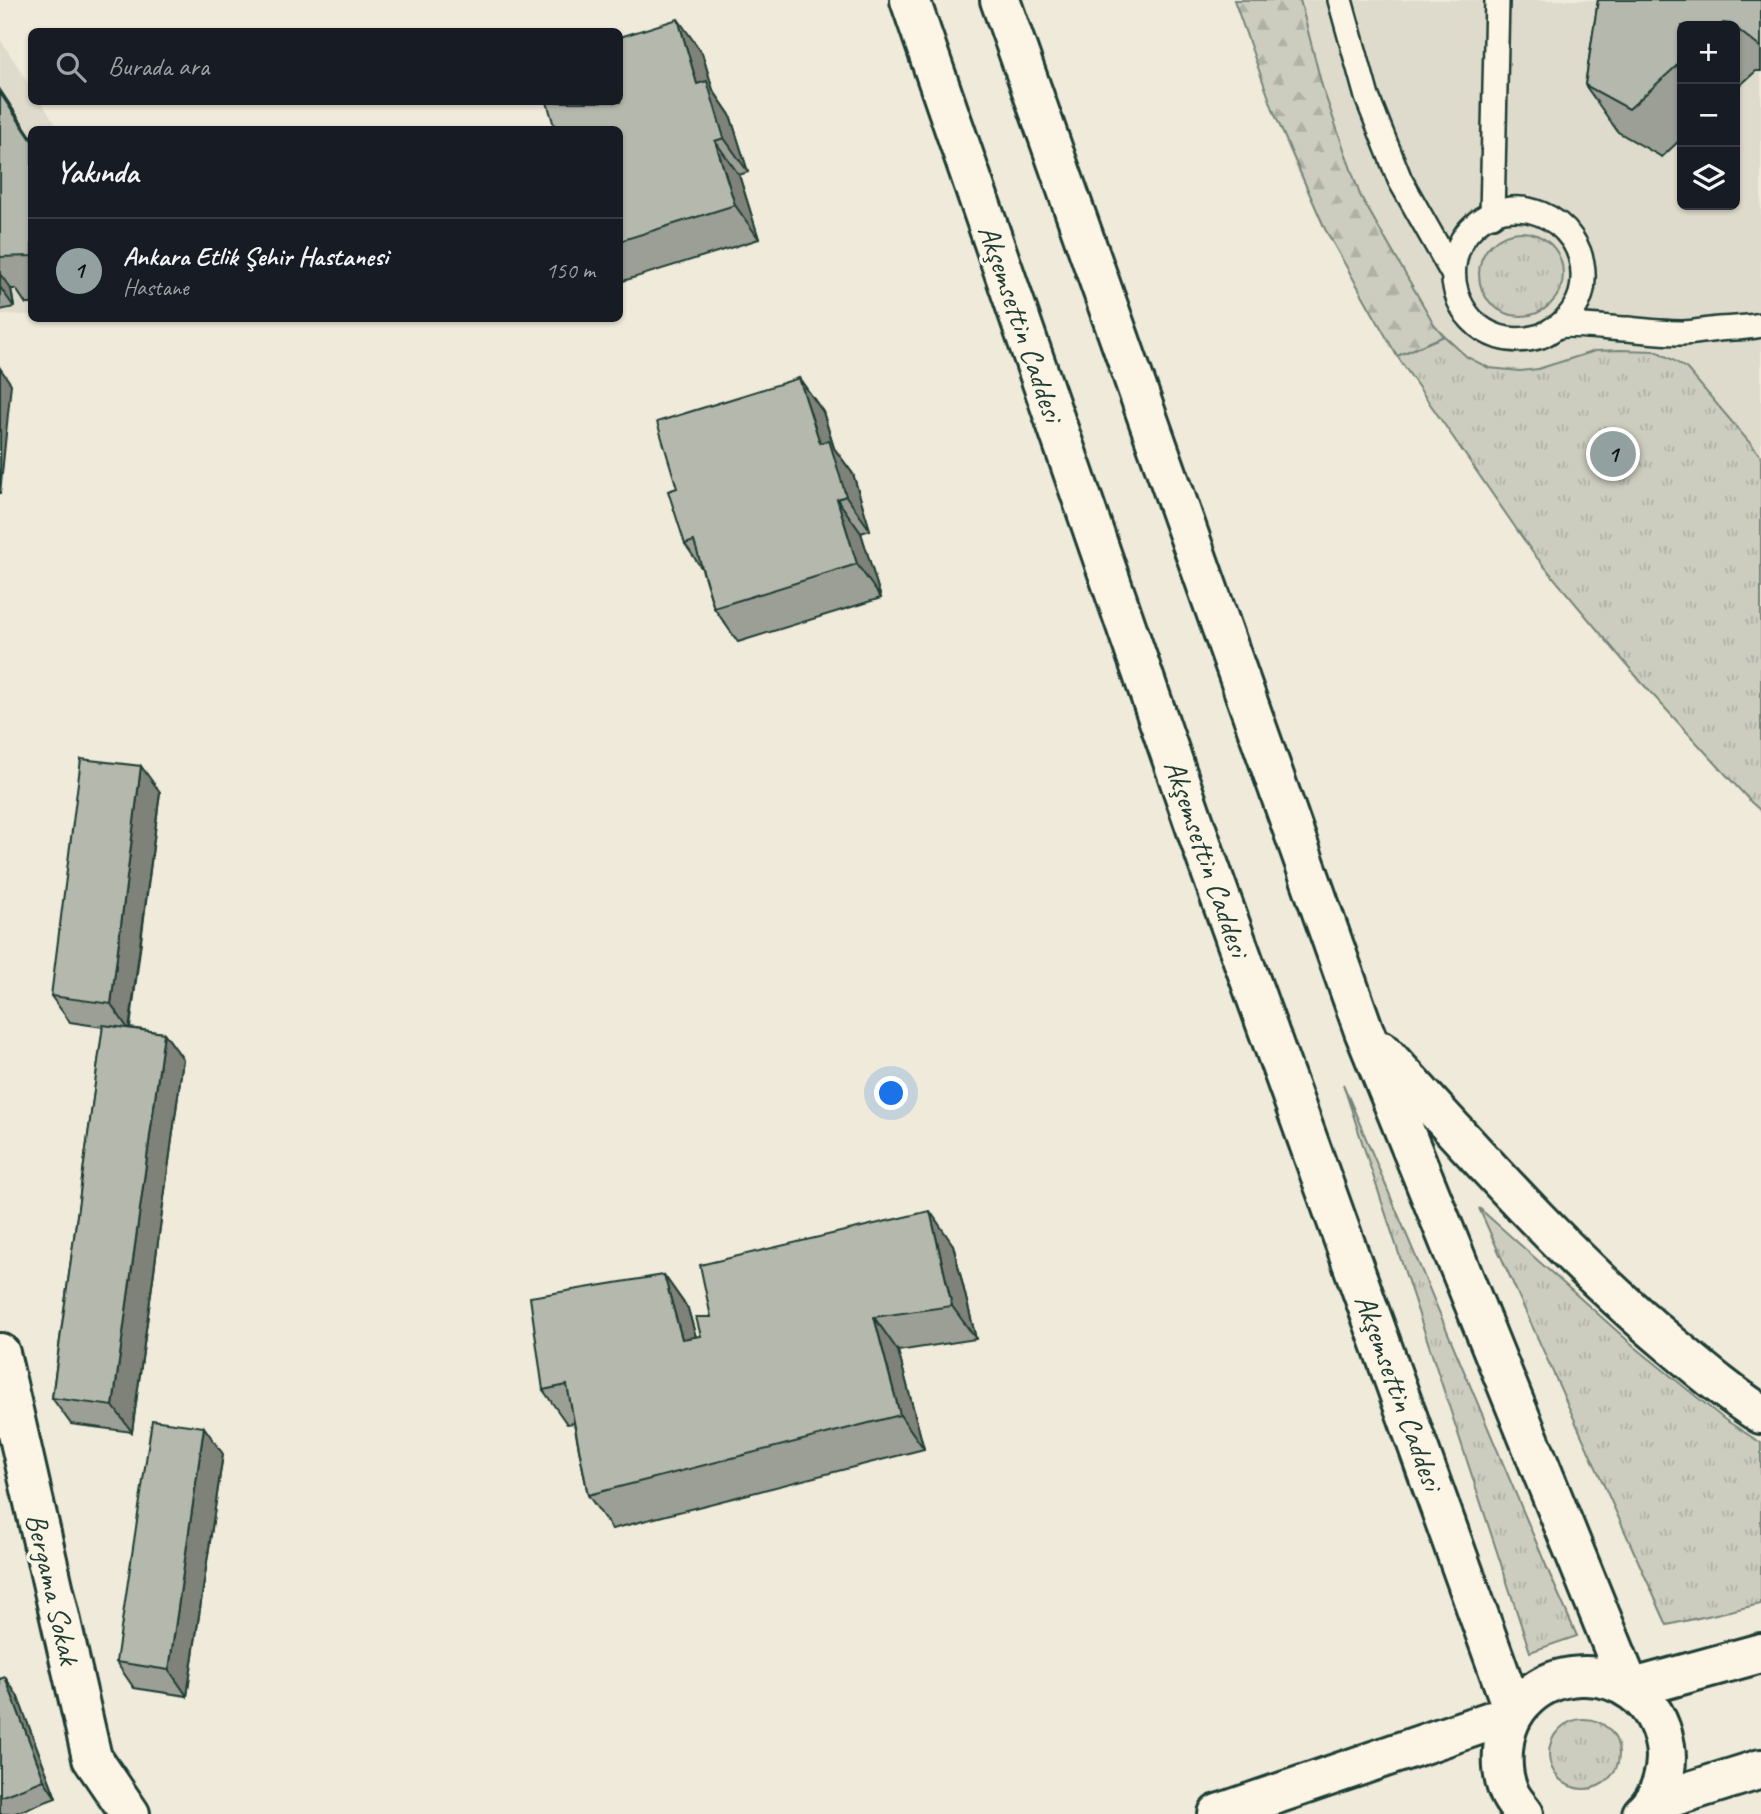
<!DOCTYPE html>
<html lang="tr">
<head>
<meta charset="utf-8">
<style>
  body { margin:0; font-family:Caveat,sans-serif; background:#20242c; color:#f1f3f6 }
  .controls { position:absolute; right:21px; top:21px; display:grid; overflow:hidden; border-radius:10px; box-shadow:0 2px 5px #0004 }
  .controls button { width:63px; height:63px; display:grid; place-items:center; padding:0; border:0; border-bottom:2px solid #363941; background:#171b24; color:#f1f3f6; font:35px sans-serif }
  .you { position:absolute; left:892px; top:1094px; width:24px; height:24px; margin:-18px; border:5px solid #fff; border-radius:50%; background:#1a73e8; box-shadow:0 0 0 10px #1a73e833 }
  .badge { display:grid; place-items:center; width:46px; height:46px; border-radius:50%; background:#92a19f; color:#111; font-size:23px; font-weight:700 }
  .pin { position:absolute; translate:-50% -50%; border:4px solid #fff; box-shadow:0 2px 7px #0006 }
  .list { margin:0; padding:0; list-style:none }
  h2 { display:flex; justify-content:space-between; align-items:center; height:91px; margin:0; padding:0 28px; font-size:30px }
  h2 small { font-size:23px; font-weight:400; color:#9ea1a6 }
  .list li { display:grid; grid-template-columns:46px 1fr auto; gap:21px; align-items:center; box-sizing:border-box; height:105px; padding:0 28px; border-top:2px solid #363941 }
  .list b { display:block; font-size:26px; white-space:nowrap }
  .list p { margin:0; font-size:23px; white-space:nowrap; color:#9ea1a6 }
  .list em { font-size:23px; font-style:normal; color:#9ea1a6 }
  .icon { flex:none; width:38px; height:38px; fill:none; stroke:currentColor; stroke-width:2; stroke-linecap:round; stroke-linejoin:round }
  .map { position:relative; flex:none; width:1761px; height:1814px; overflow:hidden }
  .search { position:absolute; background:#171b24; box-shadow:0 2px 5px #0004; left:28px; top:28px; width:595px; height:77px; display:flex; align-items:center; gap:18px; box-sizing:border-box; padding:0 24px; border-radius:10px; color:#9ea1a6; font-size:26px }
  .panel { position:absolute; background:#171b24; box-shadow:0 2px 5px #0004; left:28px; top:126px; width:595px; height:196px; border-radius:10px }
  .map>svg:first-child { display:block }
</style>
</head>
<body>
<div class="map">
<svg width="1761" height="1814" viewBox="0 0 1761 1814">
  <defs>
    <pattern id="grass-tufts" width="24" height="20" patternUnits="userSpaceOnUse" patternTransform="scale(1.75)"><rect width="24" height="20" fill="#cccdbf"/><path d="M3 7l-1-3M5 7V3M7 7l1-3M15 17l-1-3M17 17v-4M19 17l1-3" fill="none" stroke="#afb1a5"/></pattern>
    <pattern id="forest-firs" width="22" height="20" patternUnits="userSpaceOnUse" patternTransform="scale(1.75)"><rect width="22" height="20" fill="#cccdbf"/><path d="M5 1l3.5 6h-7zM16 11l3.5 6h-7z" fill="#afb1a5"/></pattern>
  </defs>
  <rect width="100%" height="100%" fill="#efeada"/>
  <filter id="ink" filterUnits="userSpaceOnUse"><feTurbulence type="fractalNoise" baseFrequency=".0143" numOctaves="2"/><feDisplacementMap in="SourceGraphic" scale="14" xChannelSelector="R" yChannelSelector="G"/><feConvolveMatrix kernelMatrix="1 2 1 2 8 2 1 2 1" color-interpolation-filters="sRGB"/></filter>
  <g filter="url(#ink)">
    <!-- built -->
    <g fill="#dedbcc" fill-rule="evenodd">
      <path d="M 1234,0 L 1761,0 L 1761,811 L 1751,802 L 1642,683 L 1533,553 L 1397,356 L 1325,229 L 1297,171 L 1275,115 ZM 1682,26 L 1735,26 L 1735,205 L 1682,205 Z"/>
      <path d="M 0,39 L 31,87 L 32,102 L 41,102 L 59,129 L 32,130 L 31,315 L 0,314 Z"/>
    </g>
    <!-- grass -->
    <g fill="url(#grass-tufts)" stroke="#76857a" stroke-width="2">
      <circle cx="1521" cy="274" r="42"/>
      <path d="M 1444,336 L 1467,357 L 1489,368 L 1520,371 L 1538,369 L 1595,351 L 1620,350 L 1656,351 L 1673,360 L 1687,369 L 1761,456 L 1761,811 L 1751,802 L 1642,683 L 1533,553 L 1397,356 Z"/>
      <path d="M 1343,1084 L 1550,1575 L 1577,1636 L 1530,1652 Z"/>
      <path d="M 1479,1208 L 1635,1347 L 1724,1419 L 1761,1443 L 1761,1604 L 1667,1625 Z"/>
      <circle cx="1584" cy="1754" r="35"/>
    </g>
    <!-- forest -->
    <path fill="url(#forest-firs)" stroke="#76857a" stroke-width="2" d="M 1234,0 L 1300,0 L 1322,86 L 1360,195 L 1434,324 L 1444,336 L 1397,356 L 1325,229 L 1275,115 Z"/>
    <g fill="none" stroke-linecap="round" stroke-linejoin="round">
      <defs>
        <g id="lane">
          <path d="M 1340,0 L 1367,97 L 1400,180 L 1452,272"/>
          <path d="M 1492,215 L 1497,0"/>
          <path d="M 1560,325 C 1565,320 1571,315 1574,309 C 1580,300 1583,289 1583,279 C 1586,217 1507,183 1467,233 C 1440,268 1455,323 1499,337 C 1512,341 1528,340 1541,336 C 1547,334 1553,328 1559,326 C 1569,323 1615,329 1628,329 C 1646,331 1664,333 1682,333 C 1694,333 1706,330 1719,329 C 1733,328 1747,328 1761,325"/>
        </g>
        <path id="street" d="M 0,1353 L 92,1758 L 130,1814"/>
        <g id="secondary">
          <path d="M 910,0 L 1208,863 L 1514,1713"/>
          <path d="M 1000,0 L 1364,1031 L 1630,1689"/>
          <path d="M 1382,1051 C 1474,1152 1564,1255 1669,1343 C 1699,1368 1728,1393 1761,1414"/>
          <path d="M 1630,1689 L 1761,1653"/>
          <path d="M 1652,1803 L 1761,1769"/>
          <path d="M 1218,1814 L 1514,1713"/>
          <path d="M 1524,1814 C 1519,1807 1512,1800 1509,1792 C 1503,1779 1502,1765 1503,1751 C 1508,1657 1648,1647 1665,1746 C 1669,1771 1660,1797 1642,1814"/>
        </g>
      </defs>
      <!-- lane casing -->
      <use href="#lane" stroke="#1f3d34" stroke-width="28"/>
      <!-- street casing -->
      <use href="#street" stroke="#1f3d34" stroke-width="44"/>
      <!-- secondary casing -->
      <use href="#secondary" stroke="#1f3d34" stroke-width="44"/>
      <!-- lane -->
      <use href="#lane" stroke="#fcf5e5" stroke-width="23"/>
      <!-- street -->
      <use href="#street" stroke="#fcf5e5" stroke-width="38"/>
      <!-- secondary -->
      <use href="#secondary" stroke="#fcf5e5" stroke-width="38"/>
    </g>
    <!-- wall -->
    <g fill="#9c9f95" stroke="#1f3d34" stroke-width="2">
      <path d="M 1598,0 L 1761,0 L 1761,71 L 1756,71 L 1735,90 L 1735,26 L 1682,26 L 1682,138 L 1662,157 L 1618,132 L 1585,85 Z"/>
      <path d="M 702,53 L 713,90 L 730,115 L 748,172 L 739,175 L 759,239 L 620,282 L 620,130 Z"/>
      <path d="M 0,90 L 32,138 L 32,304 L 26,304 L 16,289 L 11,289 L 14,307 L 0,310 Z"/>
      <path d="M 799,378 L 823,412 L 834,448 L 853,474 L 870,530 L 861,533 L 881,598 L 738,642 L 714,608 L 702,569 L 685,544 L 677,488 Z"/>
      <path d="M 160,792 L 130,1028 L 164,1033 L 183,1059 L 132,1432 L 71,1424 L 52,1398 L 103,1027 L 70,1022 L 51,996 Z"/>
      <path d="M 953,1245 L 976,1339 L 898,1351 L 924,1449 L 612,1529 L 588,1495 L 574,1423 L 567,1424 L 543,1390 L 664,1275 L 688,1309 L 696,1337 L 701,1336 L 711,1317 Z"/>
      <path d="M 223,1454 L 187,1696 L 134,1688 L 116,1662 Z"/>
      <path d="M 0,1679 L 17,1695 L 56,1798 L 13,1814 L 0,1814 Z"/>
    </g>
    <!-- shaded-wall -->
    <g fill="#7f8279" stroke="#1f3d34" stroke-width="2">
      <path d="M 678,19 L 702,53 L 713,90 L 730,115 L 748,172 L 724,138 L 697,84 Z"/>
      <path d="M 0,90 L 32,138 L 32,141 L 0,93 Z"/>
      <path d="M 715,141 L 739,175 L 759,239 L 735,205 Z"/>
      <path d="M 0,274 L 11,289 L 14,307 L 0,287 Z"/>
      <path d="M 0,368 L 11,384 L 0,494 Z"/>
      <path d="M 799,378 L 823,412 L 834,448 L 853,474 L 870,530 L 846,496 L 820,443 Z"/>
      <path d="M 837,499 L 861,533 L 881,598 L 857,564 Z"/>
      <path d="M 141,766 L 160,792 L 129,1030 L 111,1004 Z"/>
      <path d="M 164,1033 L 183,1059 L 132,1432 L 113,1406 Z"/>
      <path d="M 930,1211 L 953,1245 L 976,1339 L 952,1306 Z"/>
      <path d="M 664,1275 L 688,1309 L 706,1373 L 682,1339 Z"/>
      <path d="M 874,1317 L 898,1351 L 924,1449 L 900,1415 Z"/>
      <path d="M 204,1427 L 223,1454 L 187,1696 L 169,1670 Z"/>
      <path d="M 5,1677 L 17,1695 L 56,1798 L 44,1780 Z"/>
    </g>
    <!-- building -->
    <g fill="#b5b9ad" stroke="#1f3d34" stroke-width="2">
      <path d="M 1598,0 L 1761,0 L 1761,48 L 1731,24 L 1723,23 L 1720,26 L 1682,26 L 1682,61 L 1629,109 L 1585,85 Z"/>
      <path d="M 678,19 L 697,84 L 707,81 L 724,138 L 715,141 L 735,205 L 620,241 L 620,130 L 554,130 L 555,129 L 547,102 L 620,102 L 620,37 Z"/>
      <path d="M 0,93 L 32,141 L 32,256 L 0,257 Z"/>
      <path d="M 799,378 L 820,443 L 829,440 L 846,496 L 837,499 L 857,564 L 714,608 L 694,541 L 685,544 L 668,491 L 677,488 L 657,422 Z"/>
      <path d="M 81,759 L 141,766 L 111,1004 L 51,996 Z"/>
      <path d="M 103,1025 L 164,1033 L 113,1406 L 52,1398 Z"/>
      <path d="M 930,1211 L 952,1306 L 874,1317 L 900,1415 L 588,1495 L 567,1385 L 543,1390 L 530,1297 L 664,1275 L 682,1339 L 701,1336 L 696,1317 L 711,1317 L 700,1265 Z"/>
      <path d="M 152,1420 L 204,1427 L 169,1670 L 116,1662 Z"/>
      <path d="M 5,1677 L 44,1780 L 0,1797 L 0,1679 Z"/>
    </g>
  </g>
  <g text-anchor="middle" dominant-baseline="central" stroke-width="7" stroke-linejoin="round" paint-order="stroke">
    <!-- street labels -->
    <g font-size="30" fill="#1f3d34" stroke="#fcf5e5">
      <text transform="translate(1021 323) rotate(71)">Akşemsettin Caddesi</text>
      <text transform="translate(1207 858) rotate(71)">Akşemsettin Caddesi</text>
      <text transform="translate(1399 1392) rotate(70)">Akşemsettin Caddesi</text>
      <text transform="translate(53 1589) rotate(77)">Bergama Sokak</text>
    </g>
  </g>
</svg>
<div class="controls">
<button>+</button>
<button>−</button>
<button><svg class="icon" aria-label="layers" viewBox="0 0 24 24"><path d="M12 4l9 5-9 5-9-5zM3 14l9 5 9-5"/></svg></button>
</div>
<div class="you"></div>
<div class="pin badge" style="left:1613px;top:454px">1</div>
<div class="search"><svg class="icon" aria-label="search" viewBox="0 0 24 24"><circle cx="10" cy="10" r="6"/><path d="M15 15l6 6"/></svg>Burada ara</div>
<section class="panel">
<h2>Yakında<small></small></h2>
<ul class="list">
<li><span class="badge">1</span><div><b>Ankara Etlik Şehir Hastanesi</b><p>Hastane</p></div><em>150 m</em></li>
</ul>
</section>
</div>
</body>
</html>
